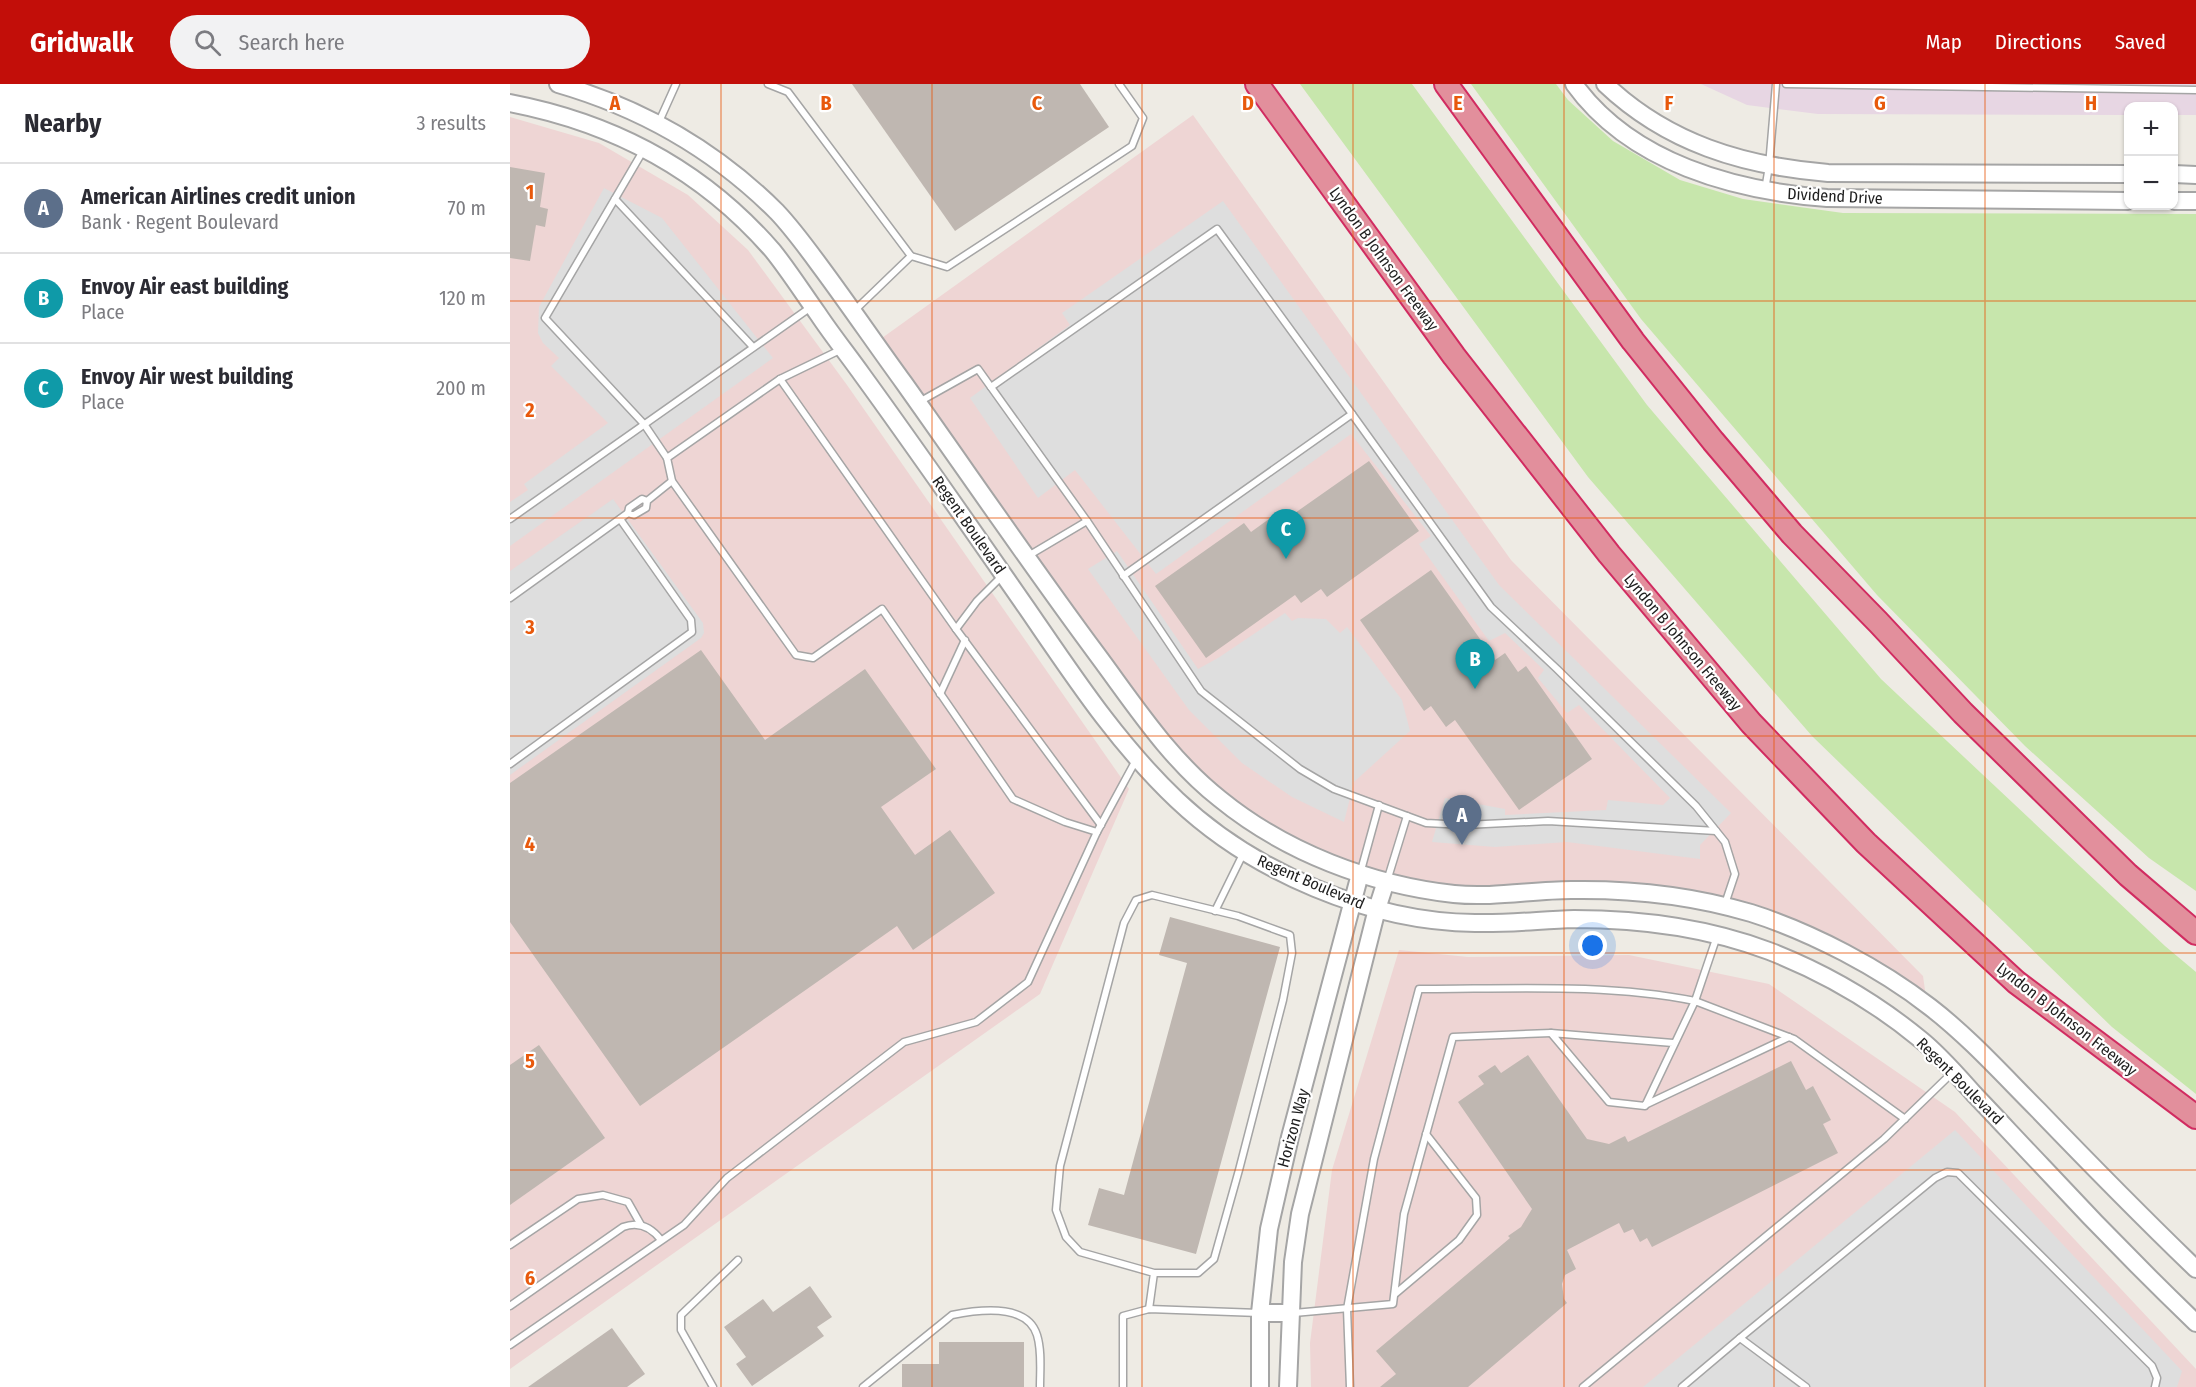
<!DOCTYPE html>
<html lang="en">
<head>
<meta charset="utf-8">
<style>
  body { margin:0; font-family:"Fira Sans Condensed",sans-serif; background:#f2f2f3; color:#2b2b33 }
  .controls { position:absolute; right:18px; top:18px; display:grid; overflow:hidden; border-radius:12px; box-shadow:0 2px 4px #0004 }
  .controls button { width:54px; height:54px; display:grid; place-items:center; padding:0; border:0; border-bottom:2px solid #e1e1e2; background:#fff; color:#2b2b33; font:30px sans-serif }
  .you { position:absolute; left:1083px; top:862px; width:21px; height:21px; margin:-15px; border:4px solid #fff; border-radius:50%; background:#1a73e8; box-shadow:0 0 0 9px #1a73e833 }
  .badge { display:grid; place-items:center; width:39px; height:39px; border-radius:50%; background:#c20e09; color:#fff; font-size:20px; font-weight:700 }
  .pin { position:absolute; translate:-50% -50px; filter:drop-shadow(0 2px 3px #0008) }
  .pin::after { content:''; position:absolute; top:32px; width:21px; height:18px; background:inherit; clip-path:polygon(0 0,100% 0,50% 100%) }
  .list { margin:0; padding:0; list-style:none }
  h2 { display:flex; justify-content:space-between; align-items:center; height:78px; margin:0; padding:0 24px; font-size:26px }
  h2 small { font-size:20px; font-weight:400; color:#7c7c81 }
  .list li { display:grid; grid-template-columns:39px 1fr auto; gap:18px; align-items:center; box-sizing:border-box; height:90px; padding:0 24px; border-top:2px solid #e1e1e2 }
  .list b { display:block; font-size:22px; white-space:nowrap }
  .list p { margin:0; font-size:20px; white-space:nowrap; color:#7c7c81 }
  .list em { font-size:20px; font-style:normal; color:#7c7c81 }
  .icon { flex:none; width:33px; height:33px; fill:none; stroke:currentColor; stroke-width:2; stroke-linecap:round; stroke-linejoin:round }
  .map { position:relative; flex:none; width:1686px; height:1303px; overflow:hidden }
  header { display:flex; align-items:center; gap:36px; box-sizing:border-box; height:84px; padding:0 30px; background:#c20e09; color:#fff }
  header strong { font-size:28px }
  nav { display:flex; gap:33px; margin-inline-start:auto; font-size:21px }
  .search { width:420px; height:54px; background:#f2f2f3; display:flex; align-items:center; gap:15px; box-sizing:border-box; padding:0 21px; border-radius:33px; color:#7c7c81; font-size:22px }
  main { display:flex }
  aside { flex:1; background:#fff }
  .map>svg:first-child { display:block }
</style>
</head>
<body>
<header>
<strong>Gridwalk</strong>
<div class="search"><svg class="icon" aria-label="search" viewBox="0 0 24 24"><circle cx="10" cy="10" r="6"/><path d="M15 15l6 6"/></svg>Search here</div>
<nav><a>Map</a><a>Directions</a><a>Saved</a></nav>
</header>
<main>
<aside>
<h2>Nearby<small>3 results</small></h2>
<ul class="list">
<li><span class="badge" style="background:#5c6f8a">A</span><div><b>American Airlines credit union</b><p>Bank · Regent Boulevard</p></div><em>70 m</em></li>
<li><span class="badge" style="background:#0f9aa8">B</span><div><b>Envoy Air east building</b><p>Place</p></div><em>120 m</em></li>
<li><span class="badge" style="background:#0f9aa8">C</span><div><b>Envoy Air west building</b><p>Place</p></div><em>200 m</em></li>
</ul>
</aside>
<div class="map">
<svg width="1686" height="1303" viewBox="0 0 1686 1303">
  <rect width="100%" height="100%" fill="#eeebe4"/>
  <!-- commercial -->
  <g fill="#eed5d4">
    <path d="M 683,31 L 1001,476 L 1413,892 L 1417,920 L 1345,875 L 1196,818 L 944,810 L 780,760 L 694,702 L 365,259 Z"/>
    <path d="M 0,33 L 89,59 L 178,111 L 238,166 L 337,301 L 619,705 L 530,910 L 0,1285 Z"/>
    <path d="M 889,866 L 958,873 L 1119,871 L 1259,900 L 1445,1028 L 1686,1285 L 1686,1303 L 801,1303 L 800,1259 L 822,1086 Z"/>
  </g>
  <!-- industrial -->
  <path fill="#e7d6e3" d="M 1191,0 L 1686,0 L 1686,31 L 1664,31 L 1664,22 L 1618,22 L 1618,31 L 1308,30 L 1237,21 Z"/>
  <!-- grass -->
  <g fill="#c7e6ac">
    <path d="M 790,0 L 902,0 L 1137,321 L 1371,595 L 1655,862 L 1686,888 L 1686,1010 L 1602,943 L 1302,652 L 1078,393 Z"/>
    <path d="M 961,0 L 1046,0 L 1058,16 L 1103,57 L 1170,96 L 1233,115 L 1333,129 L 1686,130 L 1686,807 L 1639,774 L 1515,662 L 1367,511 L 1131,235 Z"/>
  </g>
  <!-- parking -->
  <g fill="#dedede">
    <path d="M 94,104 L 152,134 L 263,274 L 0,462 L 0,418 L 18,406 L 14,400 L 98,339 L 41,282 L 49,274 L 33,259 L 28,249 L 29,223 Z"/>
    <path d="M 713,117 L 989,501 L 1221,729 L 1190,761 L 1190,775 L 1057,758 L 985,763 L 922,758 L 935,714 L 995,725 L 995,731 L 1096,726 L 1098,716 L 1153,721 L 1160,714 L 1069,621 L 1057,629 L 1028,594 L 1034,586 L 995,549 L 979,557 L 909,460 L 921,452 L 841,350 L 646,490 L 565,386 L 528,414 L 460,314 L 560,241 L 552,229 Z"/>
    <path d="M 103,415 L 193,539 L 194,549 L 191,554 L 0,691 L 0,487 Z"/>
    <path d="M 607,467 L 688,585 L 708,574 L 775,529 L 782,537 L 788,534 L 816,535 L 830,549 L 837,543 L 892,616 L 900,647 L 844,698 L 834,738 L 782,713 L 732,679 L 679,626 L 578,485 Z"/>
    <path d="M 1445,1046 L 1672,1287 L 1667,1303 L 1133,1303 Z"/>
  </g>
  <!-- building -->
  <g fill="#bfb7b1">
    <path d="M 342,0 L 570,0 L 599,43 L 445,147 Z"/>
    <path d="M 0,83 L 35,89 L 30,123 L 38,125 L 35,143 L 26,141 L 20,177 L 0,174 Z"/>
    <path d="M 859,377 L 909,447 L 817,513 L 811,505 L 791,519 L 785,511 L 696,574 L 645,502 L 734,439 L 741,448 L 759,435 L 765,443 Z"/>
    <path d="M 921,486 L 985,576 L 995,569 L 1008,588 L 1016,582 L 1082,675 L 1009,726 L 945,636 L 936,643 L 921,622 L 914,627 L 850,536 Z"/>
    <path d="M 191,566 L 255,656 L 355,585 L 426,685 L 371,723 L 405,771 L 440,746 L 485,809 L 403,866 L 387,842 L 130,1022 L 0,838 L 0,699 Z"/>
    <path d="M 660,833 L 770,863 L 686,1170 L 578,1141 L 589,1104 L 614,1111 L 677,879 L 649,871 Z"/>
    <path d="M 29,961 L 95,1054 L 0,1121 L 0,981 Z"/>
    <path d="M 1018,971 L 1077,1055 L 1099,1060 L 1115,1052 L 1118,1058 L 1281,977 L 1296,1006 L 1303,1002 L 1321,1036 L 1313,1040 L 1328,1069 L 1142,1163 L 1137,1154 L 1130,1158 L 1123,1145 L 1114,1149 L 1109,1139 L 1057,1166 L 1066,1185 L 1055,1191 L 1052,1200 L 1054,1215 L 1057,1219 L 958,1303 L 870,1303 L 886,1290 L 866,1267 L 1000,1154 L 998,1152 L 1011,1143 L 1022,1125 L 948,1018 L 974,1000 L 968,992 L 985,981 L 991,989 Z"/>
    <path d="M 300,1202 L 322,1233 L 307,1243 L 314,1252 L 242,1302 L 226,1280 L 236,1273 L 214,1243 L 253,1215 L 263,1228 Z"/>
    <path d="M 102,1244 L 135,1290 L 117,1303 L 18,1303 Z"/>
    <path d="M 429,1258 L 514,1258 L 514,1303 L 392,1303 L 392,1280 L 429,1280 Z"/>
  </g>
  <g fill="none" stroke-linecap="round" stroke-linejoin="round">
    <defs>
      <g id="service">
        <path d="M 258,0 L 278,8 L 401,172 L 437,183 L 622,62 L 633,34 L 609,0"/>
        <path d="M 1276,0 L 1686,6"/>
        <path d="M 148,40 L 166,0"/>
        <path d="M 133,67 L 35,234 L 134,340 L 157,374"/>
        <path d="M 1255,106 L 1259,82 L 1266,0"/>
        <path d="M 105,115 L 243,263"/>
        <path d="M 344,227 L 401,172"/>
        <path d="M 330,266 L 270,295 L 157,374 L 162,397 L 286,571 L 303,574 L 372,525 L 503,715 L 555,738 L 587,748 L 626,676"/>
        <path d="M 270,295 L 446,545"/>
        <path d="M 481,303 L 707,145 L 842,330 L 613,492"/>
        <path d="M 409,318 L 468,285 L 577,437"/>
        <path d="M 842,330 L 981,523 L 1047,585 L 1186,722 L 1215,758 L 1225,790 L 1215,820"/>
        <path d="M 137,417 L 132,415 L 119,424 L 118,429 L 124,431 L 136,424 L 137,417 L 162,397"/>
        <path d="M 0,435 L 301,223"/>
        <path d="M 518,472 L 577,437 L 691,607 L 790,685 L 824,705 L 916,739 L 955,741 L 1038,737 L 1206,747"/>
        <path d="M 493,491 L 467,517 L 446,545 L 591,741"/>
        <path d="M 0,514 L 118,429"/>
        <path d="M 430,610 L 455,556"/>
        <path d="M 0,680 L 182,548 L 181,536 L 110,435"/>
        <path d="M 850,790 L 869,721"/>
        <path d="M 877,797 L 897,732"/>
        <path d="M 705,827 L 734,768"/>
        <path d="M 1163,959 L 1041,949 L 1099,1018 L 1135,1022 L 1185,917 L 1284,955 L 1395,1035"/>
        <path d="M 1135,1021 L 1279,953"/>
        <path d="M 0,1161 L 68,1115 L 93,1111 L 118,1118 L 131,1141"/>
        <path d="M 885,1210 L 949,1156 L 967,1131 L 966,1114 L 916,1050"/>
        <path d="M 0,1222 L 113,1143 C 129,1137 141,1143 151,1156"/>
        <path d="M 639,1225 L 644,1189 L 688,1189 L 704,1175 L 729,1086 L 773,916 L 782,869 L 780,851 L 728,832 L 642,811 L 626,816 L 614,839 L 550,1082 L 546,1126 L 556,1153 L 570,1168 L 644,1189"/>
        <path d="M 784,1229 L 883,1220 L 894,1130 L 943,953 L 1041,949"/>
        <path d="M 1230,1254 L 1425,1094 L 1437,1088 L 1448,1089 L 1642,1282 L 1647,1294 L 1645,1303"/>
        <path d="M 0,1261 L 174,1141 L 217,1094 L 394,958 L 466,938 L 518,898 L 587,748"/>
        <path d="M 203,1303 L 171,1246 L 171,1231 L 228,1176"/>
        <path d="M 353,1303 L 442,1231 C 467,1226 517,1219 527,1251 C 532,1267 530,1286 530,1303"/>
        <path d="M 613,1303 L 613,1232 L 639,1225 L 749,1229"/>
        <path d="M 840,1303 L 837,1225 L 864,1075 L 909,905 C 1000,905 1095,899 1185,917 L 1207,852"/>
        <path d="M 1073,1303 L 1374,1055 L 1443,988"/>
        <path d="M 1172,1303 L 1230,1254 L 1296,1303"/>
      </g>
      <g id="tertiary">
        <path d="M 48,0 C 131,24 206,67 267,128 C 284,146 299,167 313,186 C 341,224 367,262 394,299 C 458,389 520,480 586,569 C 624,620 659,675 710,715 C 775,768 861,801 944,810 C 983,814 1023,806 1061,806 C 1121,805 1184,812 1241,829 C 1301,848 1370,884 1420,923 C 1459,953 1493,991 1528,1026 C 1580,1080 1632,1133 1686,1185"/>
        <path d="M 1064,0 C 1121,79 1225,107 1317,114 L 1618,117"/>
        <path d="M 1095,0 C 1157,59 1233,82 1318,89 L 1618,90"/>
        <path d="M 0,19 C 104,39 193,86 263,167 C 279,187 293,209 308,230 C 322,251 338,271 353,292 C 409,369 463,447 518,526 C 564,593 607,659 667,716 C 743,788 860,838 965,839 C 998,840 1031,836 1064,835 C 1129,835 1198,844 1259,867 C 1313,888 1365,918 1410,955 C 1430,971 1447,991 1464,1010 C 1487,1034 1509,1058 1532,1082 C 1582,1136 1633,1188 1686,1239"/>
        <path d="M 1664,90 L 1686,91"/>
        <path d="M 1664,117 L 1686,117"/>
        <path d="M 750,1229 L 780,1229"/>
        <path d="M 750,1303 L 750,1229 L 759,1145 L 780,1053 L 850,790"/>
        <path d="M 778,1303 L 783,1178 L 790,1130 L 867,825 L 876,797"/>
      </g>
      <g id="motorway">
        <path d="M 747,0 L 944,272 L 1099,470 L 1241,639 L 1356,759 L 1506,898 L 1686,1033"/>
        <path d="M 936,0 L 1123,257 L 1203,357 L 1282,450 L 1368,538 L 1453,629 L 1618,791 L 1686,849"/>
      </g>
    </defs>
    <!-- service casing -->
    <use href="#service" stroke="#a5a5a5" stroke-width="9"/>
    <!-- tertiary casing -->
    <use href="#tertiary" stroke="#a5a5a5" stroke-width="20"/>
    <!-- motorway casing -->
    <use href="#motorway" stroke="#d12c61" stroke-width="26"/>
    <!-- service -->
    <use href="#service" stroke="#fff" stroke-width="6"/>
    <!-- tertiary -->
    <use href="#tertiary" stroke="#fff" stroke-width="16"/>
    <!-- motorway -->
    <use href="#motorway" stroke="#e28f9c" stroke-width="22"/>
  </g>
  <!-- grid -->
  <path fill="none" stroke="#e8590c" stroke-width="1.5" stroke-opacity="0.55" d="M 211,0 L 211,1303M 422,0 L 422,1303M 632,0 L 632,1303M 843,0 L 843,1303M 1054,0 L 1054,1303M 1264,0 L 1264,1303M 1475,0 L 1475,1303M 0,217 L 1686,217M 0,434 L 1686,434M 0,652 L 1686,652M 0,869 L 1686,869M 0,1086 L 1686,1086"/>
  <g text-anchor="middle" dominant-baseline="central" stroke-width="4.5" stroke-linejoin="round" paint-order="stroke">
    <!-- street labels -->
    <g font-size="16" fill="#1e1e1e" stroke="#fff">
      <text transform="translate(1325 112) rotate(3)">Dividend Drive</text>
      <text transform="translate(874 175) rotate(54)">Lyndon B Johnson Freeway</text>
      <text transform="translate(459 441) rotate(55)">Regent Boulevard</text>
      <text transform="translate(1173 558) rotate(50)">Lyndon B Johnson Freeway</text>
      <text transform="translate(801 798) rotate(23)">Regent Boulevard</text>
      <text transform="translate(1557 935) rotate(38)">Lyndon B Johnson Freeway</text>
      <text transform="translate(1450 997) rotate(45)">Regent Boulevard</text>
      <text transform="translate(783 1044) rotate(-75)">Horizon Way</text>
    </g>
  </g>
  <g font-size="20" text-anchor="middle" font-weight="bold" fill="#e8590c" stroke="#fff" stroke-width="4.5" stroke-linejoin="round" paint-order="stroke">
    <text x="105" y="26">A</text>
    <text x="316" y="26">B</text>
    <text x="527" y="26">C</text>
    <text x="738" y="26">D</text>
    <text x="948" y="26">E</text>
    <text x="1159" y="26">F</text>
    <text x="1370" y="26">G</text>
    <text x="1581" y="26">H</text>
    <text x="20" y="115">1</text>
    <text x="20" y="333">2</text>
    <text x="20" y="550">3</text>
    <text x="20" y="767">4</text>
    <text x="20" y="984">5</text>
    <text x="20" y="1201">6</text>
  </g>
</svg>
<div class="controls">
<button>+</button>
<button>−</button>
</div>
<div class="you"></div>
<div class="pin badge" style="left:952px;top:761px;background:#5c6f8a">A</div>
<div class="pin badge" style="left:965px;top:605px;background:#0f9aa8">B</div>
<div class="pin badge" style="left:776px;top:475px;background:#0f9aa8">C</div>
</div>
</main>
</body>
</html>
